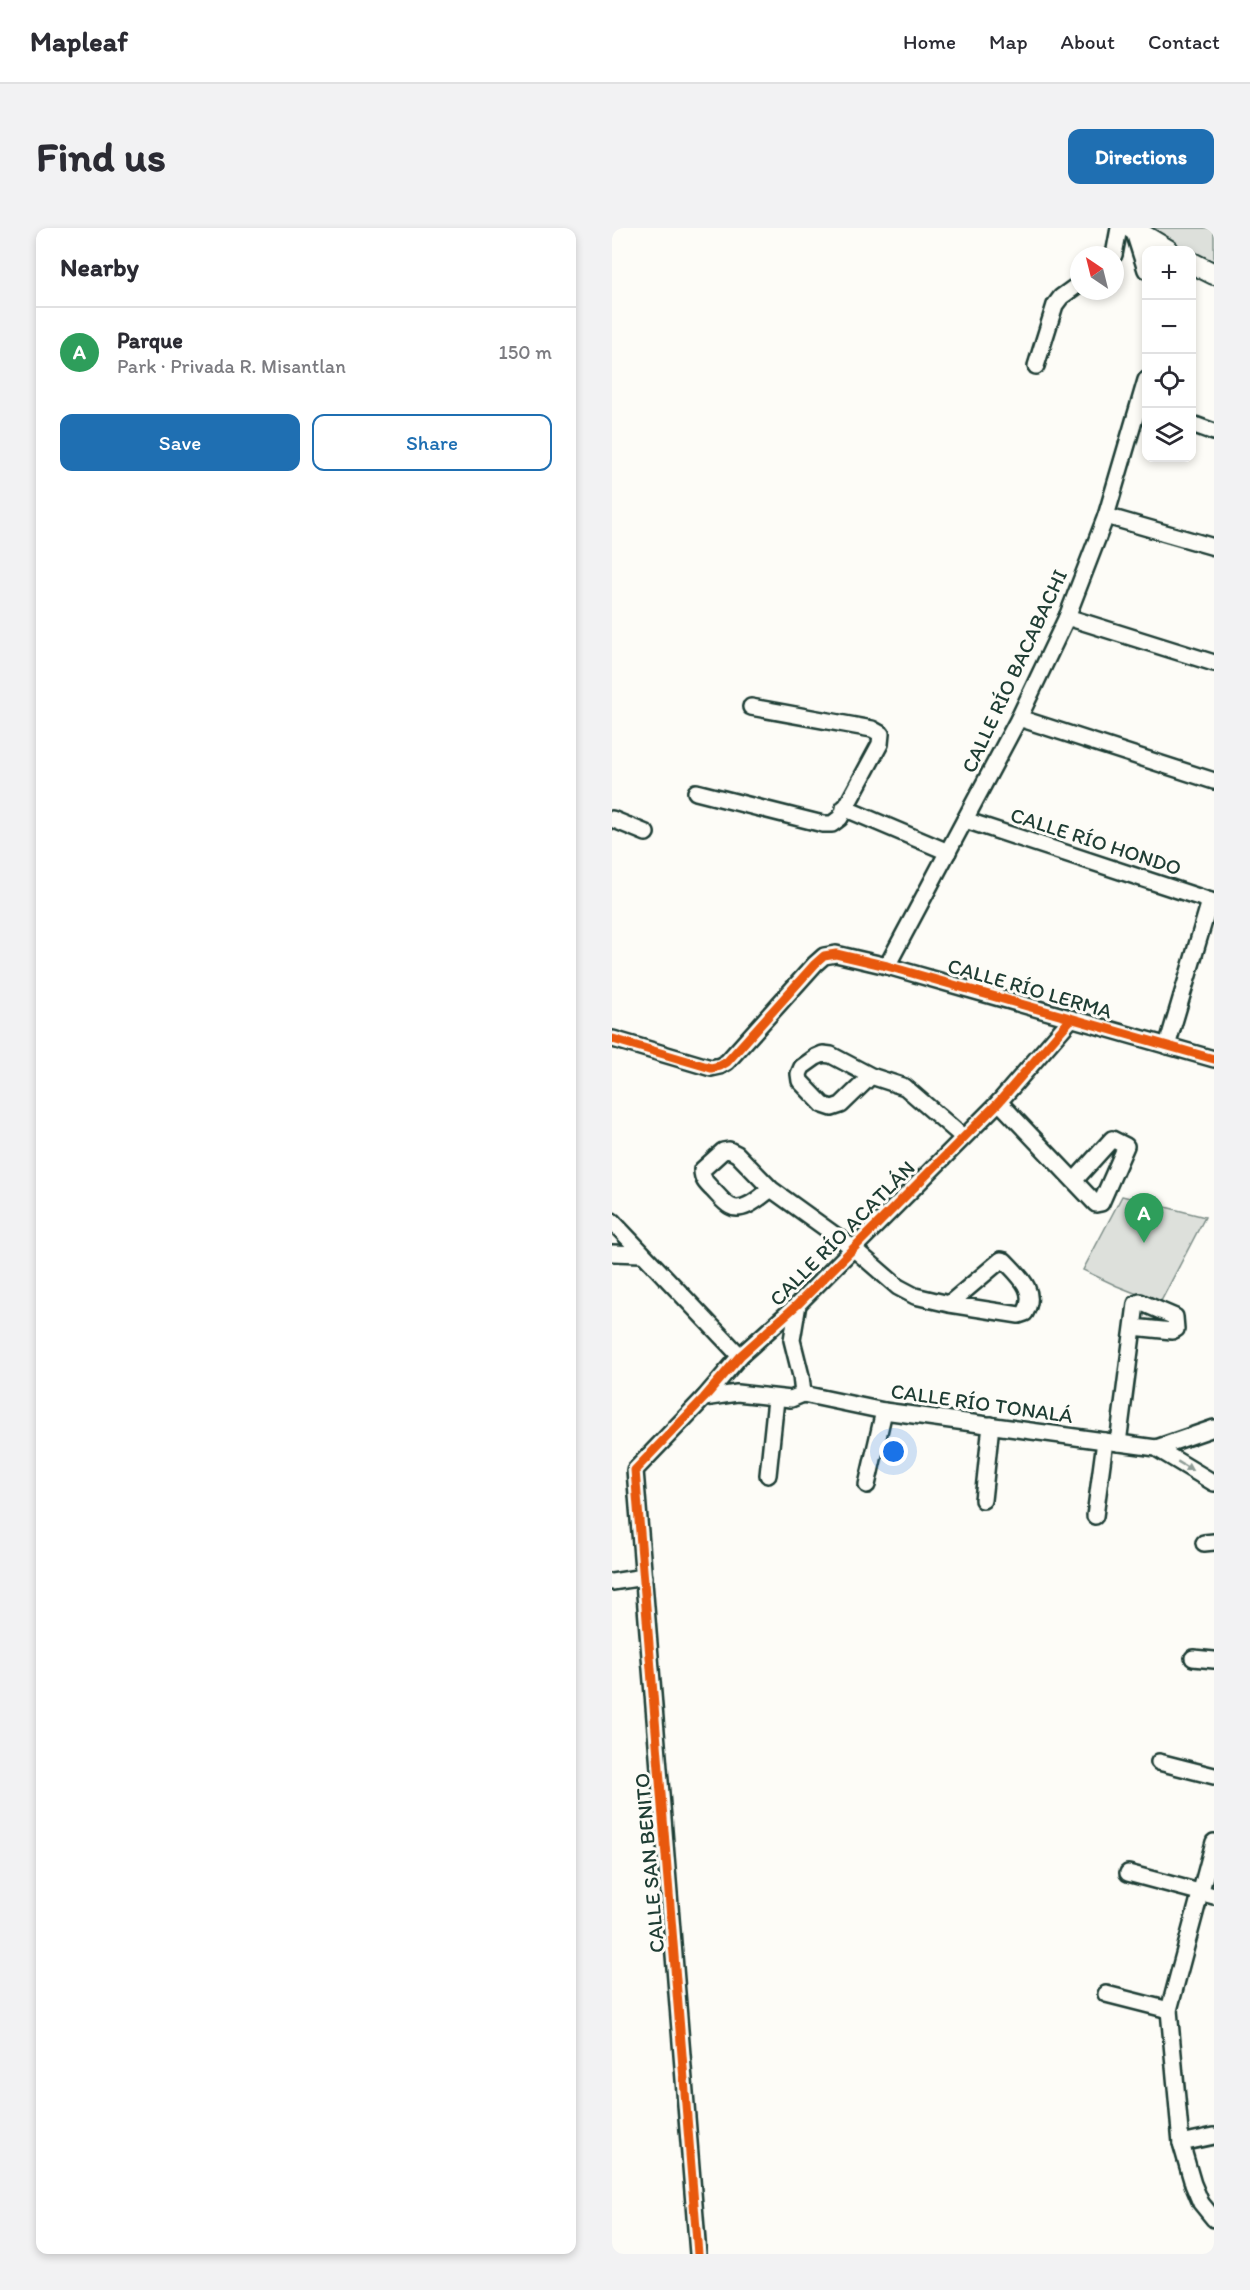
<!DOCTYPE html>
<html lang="en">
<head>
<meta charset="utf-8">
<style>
  body { margin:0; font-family:Itim,sans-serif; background:#f2f2f3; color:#2b2b33 }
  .controls { position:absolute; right:18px; top:18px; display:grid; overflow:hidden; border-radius:12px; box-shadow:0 3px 9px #0003 }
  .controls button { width:54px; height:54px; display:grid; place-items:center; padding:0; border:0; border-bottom:2px solid #e1e1e2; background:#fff; color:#2b2b33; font:30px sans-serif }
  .compass { position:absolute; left:458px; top:18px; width:54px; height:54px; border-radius:50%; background:#fff; box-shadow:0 3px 9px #0003; rotate:325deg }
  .you { position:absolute; left:282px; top:1224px; width:21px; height:21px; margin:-15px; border:4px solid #fff; border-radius:50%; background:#1a73e8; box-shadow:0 0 0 9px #1a73e833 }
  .badge { display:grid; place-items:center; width:39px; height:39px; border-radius:50%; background:#1f6fb2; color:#fff; font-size:20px; font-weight:700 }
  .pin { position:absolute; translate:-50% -50px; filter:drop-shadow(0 2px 3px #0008) }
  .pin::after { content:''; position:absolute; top:32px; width:21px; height:18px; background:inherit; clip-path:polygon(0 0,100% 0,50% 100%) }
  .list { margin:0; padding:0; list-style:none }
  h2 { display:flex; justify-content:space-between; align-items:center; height:78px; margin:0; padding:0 24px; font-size:26px }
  h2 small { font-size:20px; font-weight:400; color:#7c7c81 }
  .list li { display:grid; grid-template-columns:39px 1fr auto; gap:18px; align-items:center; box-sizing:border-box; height:90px; padding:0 24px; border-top:2px solid #e1e1e2 }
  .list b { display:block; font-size:22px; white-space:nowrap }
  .list p { margin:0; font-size:20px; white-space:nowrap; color:#7c7c81 }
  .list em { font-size:20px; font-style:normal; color:#7c7c81 }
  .actions { display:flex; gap:12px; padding:18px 24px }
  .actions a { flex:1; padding:14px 0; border:2px solid #1f6fb2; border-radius:12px; text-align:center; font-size:21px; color:#1f6fb2 }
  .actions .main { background:#1f6fb2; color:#fff }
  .icon { flex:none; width:33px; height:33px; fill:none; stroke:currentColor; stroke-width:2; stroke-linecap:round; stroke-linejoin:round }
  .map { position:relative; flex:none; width:602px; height:2026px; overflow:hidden; border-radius:12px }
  header { display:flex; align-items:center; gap:36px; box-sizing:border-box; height:84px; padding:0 30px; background:#fff; border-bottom:2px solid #e1e1e2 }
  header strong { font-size:28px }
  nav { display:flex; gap:33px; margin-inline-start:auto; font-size:21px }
  .intro { display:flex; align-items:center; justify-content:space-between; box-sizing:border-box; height:144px; padding:0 36px }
  h1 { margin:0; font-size:42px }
  .button { padding:15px 27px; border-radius:12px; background:#1f6fb2; color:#fff; font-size:21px; font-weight:700 }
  main { display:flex; gap:36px; padding:0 36px }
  aside { flex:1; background:#fff; border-radius:12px; box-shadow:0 3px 9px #0003 }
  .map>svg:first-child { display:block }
</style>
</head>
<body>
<header>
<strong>Mapleaf</strong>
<nav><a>Home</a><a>Map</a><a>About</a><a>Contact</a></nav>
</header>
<div class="intro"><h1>Find us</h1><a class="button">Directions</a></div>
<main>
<aside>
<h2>Nearby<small></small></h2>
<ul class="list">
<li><span class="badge" style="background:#2e9e5b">A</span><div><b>Parque</b><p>Park · Privada R. Misantlan</p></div><em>150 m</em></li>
</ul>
<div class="actions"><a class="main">Save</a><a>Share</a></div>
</aside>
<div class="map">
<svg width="602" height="2026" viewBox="0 0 602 2026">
  <rect width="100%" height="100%" fill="#fdfcf7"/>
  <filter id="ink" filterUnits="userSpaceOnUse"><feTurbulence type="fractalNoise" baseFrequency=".0167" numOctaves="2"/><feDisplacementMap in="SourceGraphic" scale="12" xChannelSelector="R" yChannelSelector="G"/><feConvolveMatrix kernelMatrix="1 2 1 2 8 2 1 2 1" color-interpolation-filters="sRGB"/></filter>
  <g filter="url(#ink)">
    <!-- green -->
    <g fill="#dde0db" stroke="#7e8e88" stroke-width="1.5">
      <path d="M 532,0 L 602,0 L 602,40 L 580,28 L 580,22 L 569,22 Z"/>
      <path d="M 510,968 L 593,989 L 548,1075 L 505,1058 L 471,1042 Z"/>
    </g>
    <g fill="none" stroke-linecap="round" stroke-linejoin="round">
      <defs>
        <g id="minor">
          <path d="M 521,1 L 534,42"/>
          <path d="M 502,27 L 507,0"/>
          <path d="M 424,138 L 443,77 L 449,69 L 467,56"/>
          <path d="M 580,196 L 602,204"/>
          <path d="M 494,288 L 602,319"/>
          <path d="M 455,389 L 602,435"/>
          <path d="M 407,490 L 602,553"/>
          <path d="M 84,564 L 211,596 L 220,596 L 228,590 L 268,516 L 269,506 L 260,501 L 139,479"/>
          <path d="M 232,580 L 336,624"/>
          <path d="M 0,591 L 34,605"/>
          <path d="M 353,592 L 602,674"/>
          <path d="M 275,738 L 407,490 L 455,389 L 494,288 L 534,152"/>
          <path d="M 1,811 L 99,840 L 108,838 L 115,834 L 203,736 L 212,728 L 224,726 L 275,738 L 602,831"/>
          <path d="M 555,818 L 598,673"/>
          <path d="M 259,848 L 229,877 L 220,880 L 211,877 L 188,853 L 187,846 L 190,839 L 204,829 L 211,826 L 219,827 L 259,848 L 293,859 L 351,909"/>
          <path d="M 387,874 L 484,976 L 489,975 L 514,918 L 500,911 L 462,953"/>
          <path d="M 159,961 C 149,968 131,986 118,978 C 112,975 106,967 101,962 C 95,956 90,952 90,942 L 111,923 L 117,922 L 125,926 L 159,961 L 241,1020 L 286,1059 L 303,1068 L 337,1076 L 407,1087 L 413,1085 C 426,1063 407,1048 393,1033 L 389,1032 L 337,1076"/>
          <path d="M 0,993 L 128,1128"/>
          <path d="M 0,1025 L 29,1026"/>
          <path d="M 191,1166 L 272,1183 L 544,1220 L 602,1255"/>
          <path d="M 92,1170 L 125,1165 L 179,1171 L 191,1166 L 189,1148 L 180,1112 L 186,1076"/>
          <path d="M 506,1215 L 524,1076 L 528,1074 L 563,1089 L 564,1101 L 560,1103 L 521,1099"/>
          <path d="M 544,1220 L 602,1200"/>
          <path d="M 156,1247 L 164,1171"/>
          <path d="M 255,1257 L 272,1183"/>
          <path d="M 371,1272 L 379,1197"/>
          <path d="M 483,1288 L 493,1213"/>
          <path d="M 592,1315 L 602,1314"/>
          <path d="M 0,1354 L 32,1349"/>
          <path d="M 581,1430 L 602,1432"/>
          <path d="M 547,1534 L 602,1548"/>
          <path d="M 602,1614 L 557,1782 L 569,1915 L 581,1956 L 589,1975 L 602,1991"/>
          <path d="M 516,1645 L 602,1668"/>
          <path d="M 494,1766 L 557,1782"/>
          <path d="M 569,1915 L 602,1908"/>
          <path d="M 86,2026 L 23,1242 L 92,1170 L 128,1128 L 186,1076 L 387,874 L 459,791"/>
        </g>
        <g id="major">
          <path d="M 519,0 L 556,22"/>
          <path d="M 580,35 L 602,46"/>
        </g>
      </defs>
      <!-- minor casing -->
      <use href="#minor" stroke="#1f3d34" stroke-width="20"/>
      <!-- major casing -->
      <use href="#major" stroke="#1f3d34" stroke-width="24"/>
      <!-- minor -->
      <use href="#minor" stroke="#fdfcf7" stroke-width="15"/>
      <!-- major -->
      <use href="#major" stroke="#fdfcf7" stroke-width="20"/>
      <defs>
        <g id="cycleway">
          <path d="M 1,811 L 99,840 L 108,838 L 115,834 L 203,736 L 212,728 L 224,726 L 275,738 L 602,831"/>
          <path d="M 86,2026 L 23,1242 L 92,1170 L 128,1128 L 186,1076 L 387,874 L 459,791"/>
        </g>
      </defs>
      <!-- cycleway casing -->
      <use href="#cycleway" stroke="#fdfcf7" stroke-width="13"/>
      <!-- cycleway -->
      <use href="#cycleway" stroke="#e8590c" stroke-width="9"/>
    </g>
    <!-- one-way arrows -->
    <defs><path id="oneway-solid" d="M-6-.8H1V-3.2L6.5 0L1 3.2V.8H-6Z" transform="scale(1.5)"/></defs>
    <use fill="#8e9c96" href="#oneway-solid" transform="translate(573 1238) rotate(31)"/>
  </g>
  <g text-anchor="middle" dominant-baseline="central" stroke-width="6" stroke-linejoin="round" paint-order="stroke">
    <!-- street labels -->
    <g font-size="21" fill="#1f3d34" stroke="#fdfcf7">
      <text transform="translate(402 443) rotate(-65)">CALLE RÍO BACABACHI</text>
      <text transform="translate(484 613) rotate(18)">CALLE RÍO HONDO</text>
      <text transform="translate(418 760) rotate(16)">CALLE RÍO LERMA</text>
      <text transform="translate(230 1005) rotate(-45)">CALLE RÍO ACATLÁN</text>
      <text transform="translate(370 1175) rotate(8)">CALLE RÍO TONALÁ</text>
      <text transform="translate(37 1635) rotate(-95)">CALLE SAN BENITO</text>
    </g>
  </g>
</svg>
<div class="controls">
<button>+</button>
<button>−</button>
<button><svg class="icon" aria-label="locate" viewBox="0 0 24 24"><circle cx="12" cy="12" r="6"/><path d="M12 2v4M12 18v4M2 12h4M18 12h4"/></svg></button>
<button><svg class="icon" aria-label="layers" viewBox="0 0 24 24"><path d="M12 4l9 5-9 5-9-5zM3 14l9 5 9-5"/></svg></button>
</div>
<svg class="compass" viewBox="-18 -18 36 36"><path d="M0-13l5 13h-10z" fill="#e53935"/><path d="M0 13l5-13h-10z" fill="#7c7c81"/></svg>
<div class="you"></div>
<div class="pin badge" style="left:532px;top:1015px;background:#2e9e5b">A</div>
</div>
</main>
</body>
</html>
